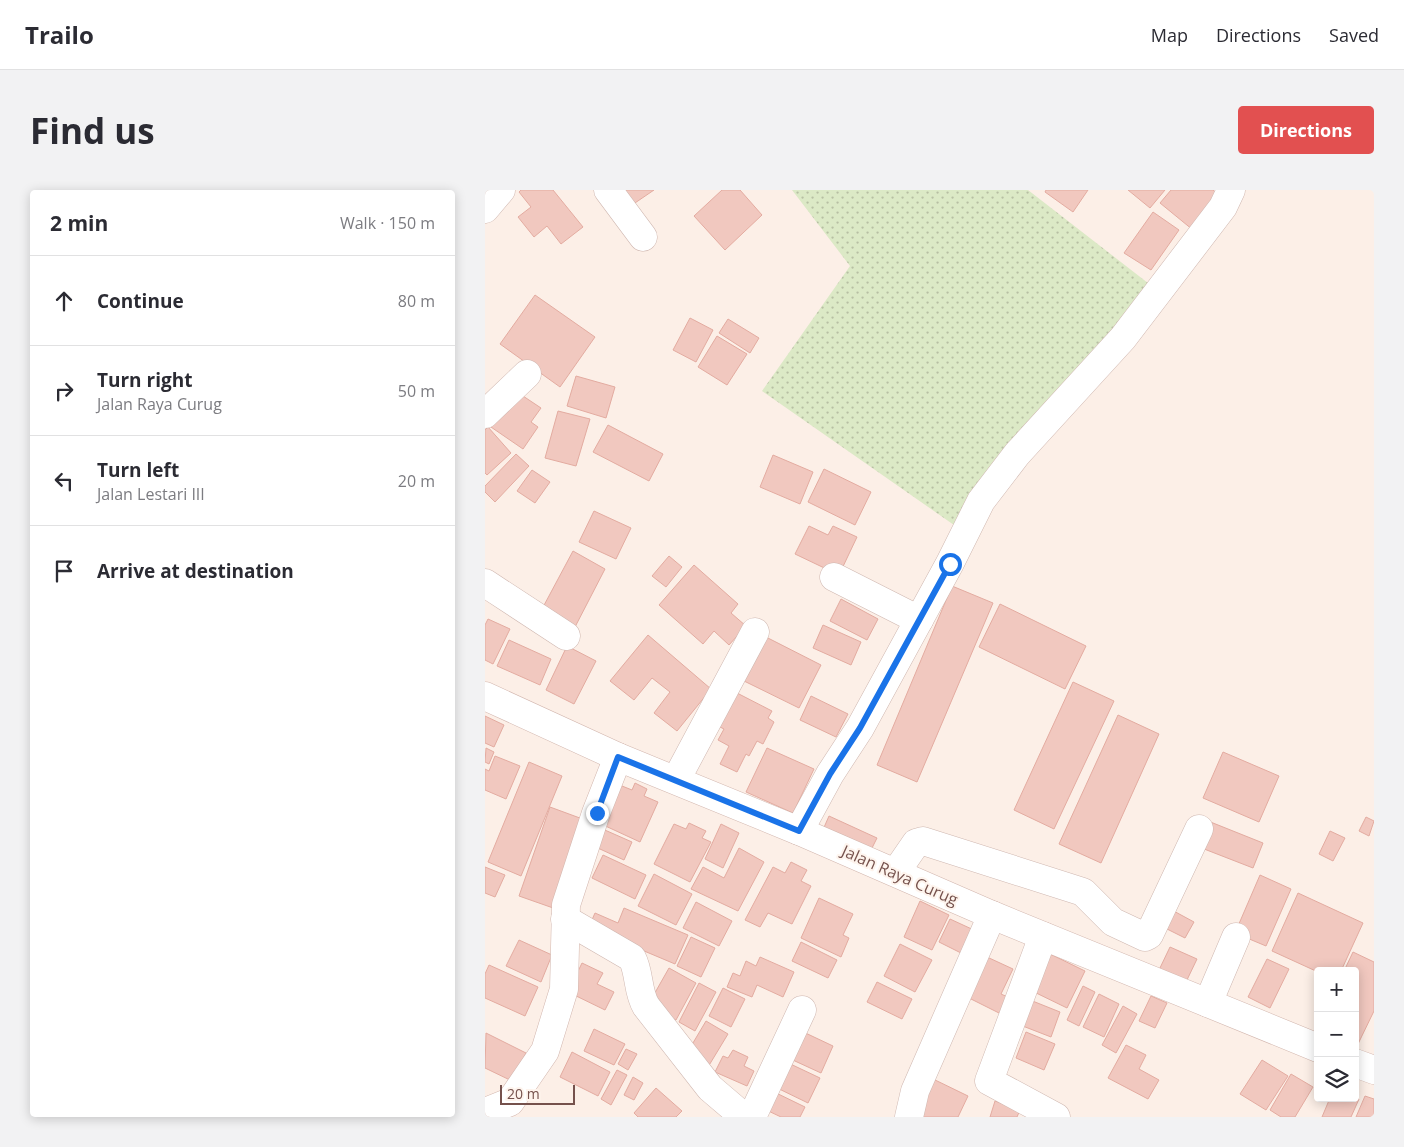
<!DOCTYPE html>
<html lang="en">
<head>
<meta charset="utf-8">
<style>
  body { margin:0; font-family:"Open Sans",sans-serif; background:#f2f2f3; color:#2b2b33 }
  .controls { position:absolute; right:15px; bottom:15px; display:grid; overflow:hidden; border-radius:5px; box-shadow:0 2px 12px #0003 }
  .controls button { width:45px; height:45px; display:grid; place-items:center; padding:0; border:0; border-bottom:1px solid #e1e1e2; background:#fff; color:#2b2b33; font:25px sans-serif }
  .scale { position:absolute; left:15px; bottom:12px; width:75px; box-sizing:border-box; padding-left:5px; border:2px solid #75514c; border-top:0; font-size:14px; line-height:18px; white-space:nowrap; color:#75514c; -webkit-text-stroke:4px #fef4ed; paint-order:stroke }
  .stop { position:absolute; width:15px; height:15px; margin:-11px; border:4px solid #1a73e8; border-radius:50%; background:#fff }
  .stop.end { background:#1a73e8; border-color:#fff; box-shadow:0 1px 5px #0008 }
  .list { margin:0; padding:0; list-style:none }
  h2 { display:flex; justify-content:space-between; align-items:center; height:65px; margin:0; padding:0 20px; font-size:21px }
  h2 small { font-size:16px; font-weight:400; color:#7c7c81 }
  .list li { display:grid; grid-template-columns:32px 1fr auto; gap:15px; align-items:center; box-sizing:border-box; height:90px; padding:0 20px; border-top:1px solid #e1e1e2 }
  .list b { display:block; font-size:19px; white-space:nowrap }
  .list p { margin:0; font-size:16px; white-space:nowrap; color:#7c7c81 }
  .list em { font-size:16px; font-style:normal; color:#7c7c81 }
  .icon { flex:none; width:28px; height:28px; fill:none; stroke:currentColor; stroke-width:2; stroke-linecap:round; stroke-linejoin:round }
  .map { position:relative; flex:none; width:889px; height:927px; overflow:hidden; border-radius:5px }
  header { display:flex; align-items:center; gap:30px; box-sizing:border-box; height:70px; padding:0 25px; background:#fff; border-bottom:1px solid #e1e1e2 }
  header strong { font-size:24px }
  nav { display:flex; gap:28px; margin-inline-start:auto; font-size:18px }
  .intro { display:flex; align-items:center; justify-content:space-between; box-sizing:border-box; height:120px; padding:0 30px }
  h1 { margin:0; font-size:35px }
  .button { padding:12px 22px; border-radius:5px; background:#e25050; color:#fff; font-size:18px; font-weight:700 }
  main { display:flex; gap:30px; padding:0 30px }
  aside { flex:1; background:#fff; border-radius:5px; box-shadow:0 2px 12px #0003 }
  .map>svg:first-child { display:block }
</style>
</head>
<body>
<header>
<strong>Trailo</strong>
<nav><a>Map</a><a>Directions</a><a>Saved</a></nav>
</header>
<div class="intro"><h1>Find us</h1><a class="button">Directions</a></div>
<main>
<aside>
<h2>2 min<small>Walk · 150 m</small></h2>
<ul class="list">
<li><svg class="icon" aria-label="ahead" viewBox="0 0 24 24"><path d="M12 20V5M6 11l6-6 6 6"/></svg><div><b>Continue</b></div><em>80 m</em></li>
<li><svg class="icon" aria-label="right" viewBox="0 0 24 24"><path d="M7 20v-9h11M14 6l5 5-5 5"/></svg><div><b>Turn right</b><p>Jalan Raya Curug</p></div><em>50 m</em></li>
<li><svg class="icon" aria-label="left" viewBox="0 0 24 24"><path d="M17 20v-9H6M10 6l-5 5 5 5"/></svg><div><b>Turn left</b><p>Jalan Lestari III</p></div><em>20 m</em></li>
<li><svg class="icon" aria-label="arrive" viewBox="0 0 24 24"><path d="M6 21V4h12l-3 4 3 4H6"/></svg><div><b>Arrive at destination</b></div></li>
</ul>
</aside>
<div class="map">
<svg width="889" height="927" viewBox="0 0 889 927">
  <defs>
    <pattern id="grass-dots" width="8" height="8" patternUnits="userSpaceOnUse" patternTransform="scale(1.25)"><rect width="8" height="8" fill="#dce9c6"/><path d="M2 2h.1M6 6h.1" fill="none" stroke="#b7bfa3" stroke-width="1.8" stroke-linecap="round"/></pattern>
  </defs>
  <rect width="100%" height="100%" fill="#fcefe7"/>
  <!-- grass -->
  <path fill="url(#grass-dots)" d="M 307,0 L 543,0 L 681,107 L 479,342 L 277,201 L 365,76 Z"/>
  <!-- building -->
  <g fill="#f1c8bf" stroke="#e3aba0">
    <path d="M 36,0 L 68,0 L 98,37 L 76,54 L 62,36 L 49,47 L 33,27 L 46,17 L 34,2 Z"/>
    <path d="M 136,0 L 169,0 L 147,15 Z"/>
    <path d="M 237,0 L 255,0 L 277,25 L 240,60 L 209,26 Z"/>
    <path d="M 561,0 L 603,0 L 588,22 L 560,2 Z"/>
    <path d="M 643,0 L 680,0 L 665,18 Z"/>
    <path d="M 686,0 L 728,0 L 736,7 L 708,40 L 675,13 Z"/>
    <path d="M 668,22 L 694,40 L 666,80 L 639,63 Z"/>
    <path d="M 50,105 L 110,147 L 75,197 L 15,154 Z"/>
    <path d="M 205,128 L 228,140 L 211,172 L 188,160 Z"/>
    <path d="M 243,129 L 274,148 L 265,163 L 234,143 Z"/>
    <path d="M 232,146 L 262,164 L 242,195 L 213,177 Z"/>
    <path d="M 91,186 L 130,197 L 121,228 L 82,216 Z"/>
    <path d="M 29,200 L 56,218 L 46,232 L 53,237 L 38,259 L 3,235 Z"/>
    <path d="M 73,221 L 105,229 L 91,276 L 60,268 Z"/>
    <path d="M 123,235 L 178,264 L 164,291 L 108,262 Z"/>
    <path d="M 3,237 L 26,263 L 2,285 L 0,283 L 0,240 Z"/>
    <path d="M 31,264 L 44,276 L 10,312 L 0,302 L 0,296 Z"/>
    <path d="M 288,265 L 328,282 L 315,314 L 275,297 Z"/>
    <path d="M 339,279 L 386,302 L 370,335 L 323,312 Z"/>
    <path d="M 47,280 L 65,292 L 50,313 L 32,301 Z"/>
    <path d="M 109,321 L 146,338 L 131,369 L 94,352 Z"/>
    <path d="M 324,336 L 343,345 L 348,336 L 372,347 L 354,385 L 310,364 Z"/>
    <path d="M 88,361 L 120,379 L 90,437 L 57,419 Z"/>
    <path d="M 184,366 L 197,377 L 181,397 L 167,386 Z"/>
    <path d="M 209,375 L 253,414 L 246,423 L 261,436 L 244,455 L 229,441 L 218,454 L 174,415 Z"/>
    <path d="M 467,396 L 508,413 L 432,592 L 392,575 Z"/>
    <path d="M 356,409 L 393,429 L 382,450 L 345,431 Z"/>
    <path d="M 515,414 L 601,456 L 580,499 L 494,457 Z"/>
    <path d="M 3,429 L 25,439 L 8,474 L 0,470 L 0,435 Z"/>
    <path d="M 338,435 L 376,452 L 366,475 L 328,458 Z"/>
    <path d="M 163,445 L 226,499 L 192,541 L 169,523 L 185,502 L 167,488 L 149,510 L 125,491 Z"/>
    <path d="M 279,446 L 336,475 L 314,518 L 257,490 Z"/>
    <path d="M 24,450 L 66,469 L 55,495 L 12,476 Z"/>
    <path d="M 82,456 L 111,471 L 89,514 L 61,500 Z"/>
    <path d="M 588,492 L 629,511 L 569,639 L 529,620 Z"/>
    <path d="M 252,503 L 287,521 L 283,528 L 289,532 L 278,554 L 272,551 L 264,566 L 261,564 L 252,582 L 235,574 L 244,556 L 233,550 L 239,539 L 227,533 Z"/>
    <path d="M 326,506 L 363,524 L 351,547 L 315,530 Z"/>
    <path d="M 633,525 L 674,544 L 616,673 L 574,654 Z"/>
    <path d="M 0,526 L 19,535 L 9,557 L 0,553 Z"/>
    <path d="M 1,558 L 9,562 L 4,574 L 0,572 Z"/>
    <path d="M 282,558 L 329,579 L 308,623 L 261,602 Z"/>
    <path d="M 738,562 L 794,586 L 774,632 L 718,608 Z"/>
    <path d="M 10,566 L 35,576 L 21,609 L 0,600 L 0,579 L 4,581 Z"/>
    <path d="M 44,572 L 77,586 L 36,686 L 3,672 Z"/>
    <path d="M 150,593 L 162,599 L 159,606 L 173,612 L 155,652 L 114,633 L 132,594 L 147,600 Z"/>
    <path d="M 65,617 L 103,631 L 71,719 L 34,706 Z"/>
    <path d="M 344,626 L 392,648 L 384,664 L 337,642 Z"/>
    <path d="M 881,627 L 889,631 L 884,646 L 874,641 Z"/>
    <path d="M 723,631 L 778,653 L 768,678 L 714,657 Z"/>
    <path d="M 204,633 L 221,641 L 217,648 L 226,652 L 205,692 L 169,674 L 189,634 L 201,639 Z"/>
    <path d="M 236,634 L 254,643 L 238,678 L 220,669 Z"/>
    <path d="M 113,637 L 147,652 L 139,670 L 104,654 Z"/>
    <path d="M 845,641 L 860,648 L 848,671 L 834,664 Z"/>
    <path d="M 254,658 L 279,672 L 253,721 L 206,699 L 218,677 L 239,688 Z"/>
    <path d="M 118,665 L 161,685 L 150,709 L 107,688 Z"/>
    <path d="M 306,672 L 322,680 L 316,691 L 326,696 L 307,734 L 283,723 L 275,737 L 260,730 L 288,677 L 300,683 Z"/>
    <path d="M 0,677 L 20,685 L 10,707 L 0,703 Z"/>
    <path d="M 169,684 L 207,704 L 191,735 L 153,716 Z"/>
    <path d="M 775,685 L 806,699 L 781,756 L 750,743 Z"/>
    <path d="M 813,703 L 878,733 L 856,781 L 833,782 L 787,761 Z"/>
    <path d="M 334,708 L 368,724 L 358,745 L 364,748 L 356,767 L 316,748 Z"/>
    <path d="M 435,711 L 464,725 L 447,760 L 419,747 Z"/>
    <path d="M 211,712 L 247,731 L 234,756 L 198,738 Z"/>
    <path d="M 139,718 L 203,745 L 190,774 L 133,750 L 102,741 L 110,723 L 133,733 Z"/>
    <path d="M 685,719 L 709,732 L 700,748 L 676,736 Z"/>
    <path d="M 465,729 L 491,741 L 480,765 L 454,752 Z"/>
    <path d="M 206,747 L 230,758 L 216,787 L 192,776 Z"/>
    <path d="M 34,750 L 67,765 L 56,792 L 21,776 Z"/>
    <path d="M 316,752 L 352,770 L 343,788 L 307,771 Z"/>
    <path d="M 415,754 L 447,770 L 430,802 L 399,786 Z"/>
    <path d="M 685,757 L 712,769 L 701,792 L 674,780 Z"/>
    <path d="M 561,762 L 600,781 L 582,818 L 543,799 Z"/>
    <path d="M 868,762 L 889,772 L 889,821 L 873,854 L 870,853 L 870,781 L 859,781 Z"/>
    <path d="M 275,767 L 309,782 L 298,807 L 272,795 L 267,807 L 242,797 L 248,783 L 255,786 L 261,771 L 271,776 Z"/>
    <path d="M 502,767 L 528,779 L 516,804 L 527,809 L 520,826 L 482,807 Z"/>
    <path d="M 782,769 L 804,779 L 785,818 L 763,807 Z"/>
    <path d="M 97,773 L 118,783 L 112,794 L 129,802 L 120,820 L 83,802 Z"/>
    <path d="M 4,775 L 53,797 L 40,826 L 0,808 L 0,784 Z"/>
    <path d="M 184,778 L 211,793 L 191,830 L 163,815 Z"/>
    <path d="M 392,792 L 427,809 L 417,829 L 382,812 Z"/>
    <path d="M 214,793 L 231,802 L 210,841 L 194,832 Z"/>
    <path d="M 598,796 L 610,802 L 594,836 L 582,830 Z"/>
    <path d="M 238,798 L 260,809 L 246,837 L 224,826 Z"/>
    <path d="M 614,804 L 634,814 L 619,847 L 598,837 Z"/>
    <path d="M 666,806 L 682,813 L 670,838 L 654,831 Z"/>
    <path d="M 540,808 L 575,822 L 566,847 L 530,833 Z"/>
    <path d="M 638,816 L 652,824 L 631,863 L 617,855 Z"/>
    <path d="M 221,831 L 243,844 L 223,877 L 202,863 Z"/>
    <path d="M 109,839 L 140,854 L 129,875 L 99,861 Z"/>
    <path d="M 312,839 L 348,856 L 336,883 L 299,866 Z"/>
    <path d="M 541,842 L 570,854 L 559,880 L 531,868 Z"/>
    <path d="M 1,843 L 41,863 L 27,891 L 0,878 Z"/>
    <path d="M 641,855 L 661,865 L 654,879 L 674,890 L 663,909 L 623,888 Z"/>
    <path d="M 141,859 L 152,864 L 143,880 L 133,874 Z"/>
    <path d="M 248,860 L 263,867 L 259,876 L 269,881 L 262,896 L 230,882 L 238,866 L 243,868 Z"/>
    <path d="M 87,862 L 125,882 L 113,906 L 75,887 Z"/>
    <path d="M 297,870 L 335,888 L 323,913 L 286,895 Z"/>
    <path d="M 777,870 L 803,886 L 781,920 L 755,904 Z"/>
    <path d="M 132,880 L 142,885 L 126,915 L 116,909 Z"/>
    <path d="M 806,884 L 828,897 L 810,927 L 796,927 L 785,920 Z"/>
    <path d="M 148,887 L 158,893 L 149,910 L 139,905 Z"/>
    <path d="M 446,888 L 483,906 L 473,927 L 427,927 Z"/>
    <path d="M 171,898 L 197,921 L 191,927 L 153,927 L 149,923 Z"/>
    <path d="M 283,899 L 320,917 L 315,927 L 296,927 L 275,917 Z"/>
    <path d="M 880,906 L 889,909 L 889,927 L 871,927 Z"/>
    <path d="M 870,907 L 874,909 L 866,927 L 837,927 L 845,908 Z"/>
    <path d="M 510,911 L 535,920 L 532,927 L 505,927 Z"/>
  </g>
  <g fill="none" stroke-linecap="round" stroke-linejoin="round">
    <defs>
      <g id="street">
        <path d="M 123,0 L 158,47"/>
        <path d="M 0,19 L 16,0"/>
        <path d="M 0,224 L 42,184"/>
        <path d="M 349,387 L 434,430"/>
        <path d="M 0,393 L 81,446"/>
        <path d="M 191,590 L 270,442"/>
        <path d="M 314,641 L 345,584 L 375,538 L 465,373 L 496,311 L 532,264 L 638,148 L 738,17 L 746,0"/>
        <path d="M 411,682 L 431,653 L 438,651 L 598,702 L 628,732 L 660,747 L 664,745 L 714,639"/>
        <path d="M 80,729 L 147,768 C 155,783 152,801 161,816 L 225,898 L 259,927"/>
        <path d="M 558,746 L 504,891 L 571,927"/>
        <path d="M 723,813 L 751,747"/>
        <path d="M 267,927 L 317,820"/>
        <path d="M 424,927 L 430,901 L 507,725"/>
      </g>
      <g id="secondary">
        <path d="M 0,506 L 133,567 L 314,641 L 507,725 L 833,858"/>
        <path d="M 870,873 L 889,880"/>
        <path d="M 0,922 L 25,912 L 60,861 L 79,799 L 81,715 L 111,623 L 133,567"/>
      </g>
    </defs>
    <!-- street casing -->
    <use href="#street" stroke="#cfb7b0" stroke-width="29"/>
    <!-- secondary casing -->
    <use href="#secondary" stroke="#d2b6ae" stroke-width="29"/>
    <!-- street -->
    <use href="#street" stroke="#fff" stroke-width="28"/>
    <!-- secondary -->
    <use href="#secondary" stroke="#fff" stroke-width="28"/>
  </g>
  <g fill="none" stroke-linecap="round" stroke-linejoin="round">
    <!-- route -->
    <path stroke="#1a73e8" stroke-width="6" d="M 112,623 L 133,567 L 314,641 L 345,584 L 375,538 L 465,374"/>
  </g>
  <g text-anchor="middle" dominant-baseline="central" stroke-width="4" stroke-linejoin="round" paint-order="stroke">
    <!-- street labels -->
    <g font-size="16" fill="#75514c" stroke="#fef4ed">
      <text transform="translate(415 685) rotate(24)">Jalan Raya Curug</text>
    </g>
  </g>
</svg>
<div class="controls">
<button>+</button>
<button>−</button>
<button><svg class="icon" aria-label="layers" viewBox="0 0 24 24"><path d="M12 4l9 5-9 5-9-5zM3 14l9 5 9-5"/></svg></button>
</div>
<div class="scale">20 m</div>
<div class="stop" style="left:465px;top:374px"></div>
<div class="stop end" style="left:112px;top:623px"></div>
</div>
</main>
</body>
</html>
